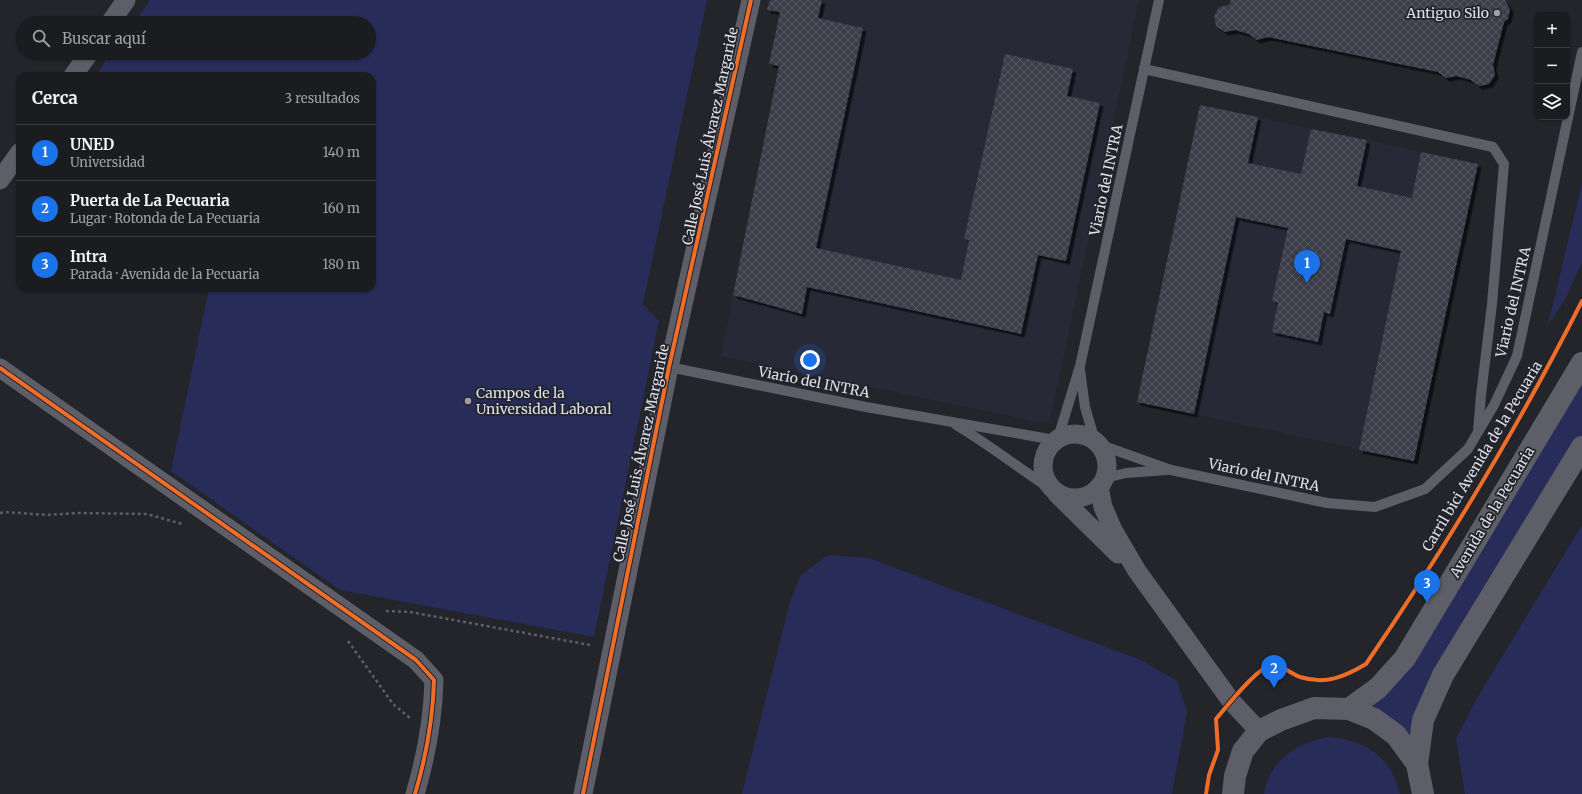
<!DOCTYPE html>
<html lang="es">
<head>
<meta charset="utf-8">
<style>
  body { margin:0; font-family:Merriweather,serif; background:#242529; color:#f1f3f6 }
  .controls { position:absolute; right:12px; top:12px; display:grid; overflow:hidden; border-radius:8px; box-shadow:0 1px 3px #0004 }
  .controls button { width:36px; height:36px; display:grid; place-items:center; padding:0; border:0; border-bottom:1px solid #393a3e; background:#1b1c20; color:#f1f3f6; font:20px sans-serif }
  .you { position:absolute; left:810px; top:360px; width:14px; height:14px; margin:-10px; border:3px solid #fff; border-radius:50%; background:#1a73e8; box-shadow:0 0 0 6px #1a73e833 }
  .badge { display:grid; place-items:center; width:26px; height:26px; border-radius:50%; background:#1a73e8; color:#fff; font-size:13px; font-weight:700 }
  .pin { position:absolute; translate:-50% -33px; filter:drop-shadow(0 1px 2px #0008) }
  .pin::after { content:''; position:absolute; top:21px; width:14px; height:12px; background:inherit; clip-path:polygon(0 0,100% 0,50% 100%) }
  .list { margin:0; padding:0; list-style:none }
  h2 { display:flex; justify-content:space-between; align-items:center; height:52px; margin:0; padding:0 16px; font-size:17px }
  h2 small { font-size:13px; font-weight:400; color:#a0a1a5 }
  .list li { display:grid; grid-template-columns:26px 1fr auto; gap:12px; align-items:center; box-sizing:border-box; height:56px; padding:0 16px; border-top:1px solid #393a3e }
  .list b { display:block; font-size:15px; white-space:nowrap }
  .list p { margin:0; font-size:13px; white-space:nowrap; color:#a0a1a5 }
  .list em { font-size:13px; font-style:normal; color:#a0a1a5 }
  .icon { flex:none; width:22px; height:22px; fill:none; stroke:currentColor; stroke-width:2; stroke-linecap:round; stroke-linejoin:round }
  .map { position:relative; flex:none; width:1582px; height:794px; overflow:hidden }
  .search { position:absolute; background:#1b1c20; box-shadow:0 1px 3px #0004; left:16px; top:16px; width:360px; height:44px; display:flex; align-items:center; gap:10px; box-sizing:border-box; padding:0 14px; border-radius:22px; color:#a0a1a5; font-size:15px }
  .panel { position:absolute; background:#1b1c20; box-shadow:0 1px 3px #0004; left:16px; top:72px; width:360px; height:220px; border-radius:12px }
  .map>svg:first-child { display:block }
</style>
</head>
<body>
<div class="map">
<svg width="1582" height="794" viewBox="0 0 1582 794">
  <defs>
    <pattern id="building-cross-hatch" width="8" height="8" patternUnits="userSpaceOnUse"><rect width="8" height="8" fill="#3b3c4a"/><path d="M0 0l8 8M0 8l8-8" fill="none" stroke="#575864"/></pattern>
    <filter id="shadow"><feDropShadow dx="3.5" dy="3.5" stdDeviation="0" flood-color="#0009"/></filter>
  </defs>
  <rect width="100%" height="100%" fill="#24252a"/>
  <!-- built -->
  <g fill="#272937">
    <path d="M 770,0 L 1139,0 L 1050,421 L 1038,422 L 721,356 L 779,66 L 780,12 L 767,10 Z"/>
    <path d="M 1200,105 L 1478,164 L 1414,461 L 1137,402 Z"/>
  </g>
  <!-- grass -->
  <g fill="#282c59">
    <path d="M 150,0 L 707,0 L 643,304 L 659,321 L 594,637 L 340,590 L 171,471 L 209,288 L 372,288 L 372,76 L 95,76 L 111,53 L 369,53 L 369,23 L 134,23 Z"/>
    <path d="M 1582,183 L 1582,263 L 1564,301 L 1548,325 Z"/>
    <path d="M 1582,363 L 1582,447 L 1445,672 L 1417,764 L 1349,709 L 1378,688 Z"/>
    <path d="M 1582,525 L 1582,794 L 1465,794 L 1456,739 L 1477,698 Z"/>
    <path d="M 828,555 L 869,558 L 1141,660 L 1177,681 L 1187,712 L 1172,794 L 742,794 L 790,602 L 800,576 Z"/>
    <path d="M 1329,737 C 1366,740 1391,757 1400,794 L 1264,794 C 1269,760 1298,742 1329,737 Z"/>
  </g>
  <!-- building -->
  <g fill="url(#building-cross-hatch)" filter="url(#shadow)">
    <path d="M 770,0 L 822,0 L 818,18 L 863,28 L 816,248 L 961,280 L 969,240 L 964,239 L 1005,54 L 1073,69 L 1067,96 L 1100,103 L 1066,261 L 1038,255 L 1021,334 L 807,287 L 802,314 L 733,295 L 779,66 L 769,64 L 780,12 L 767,10 Z"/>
    <path d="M 1231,0 L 1505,0 L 1510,9 L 1508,19 L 1504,22 L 1493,65 L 1495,75 L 1489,84 L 1479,86 L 1471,80 L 1457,76 L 1446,78 L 1438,72 L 1268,37 L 1257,40 L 1249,34 L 1235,30 L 1225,32 L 1216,26 L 1214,16 L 1219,7 L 1229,5 Z"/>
    <path d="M 1200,105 L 1258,117 L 1248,163 L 1301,174 L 1311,129 L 1367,140 L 1357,186 L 1412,198 L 1421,152 L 1478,164 L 1414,461 L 1359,450 L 1401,251 L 1346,239 L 1330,314 L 1324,312 L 1318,342 L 1272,332 L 1278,303 L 1272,301 L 1288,228 L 1236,217 L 1194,414 L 1137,402 Z"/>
  </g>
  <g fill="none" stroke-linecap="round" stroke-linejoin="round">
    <!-- path -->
    <g stroke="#5d5f66" stroke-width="2.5" stroke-dasharray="3 3" stroke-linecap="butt">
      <path d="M 0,513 L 6,512 L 47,515 L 77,513 L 147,514 L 182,524"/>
      <path d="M 386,611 L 410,612 L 590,645"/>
      <path d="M 348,641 L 393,704 L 410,718"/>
    </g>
    <!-- service -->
    <g stroke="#5d5e67" stroke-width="10">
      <path d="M 1144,69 L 1493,147 L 1504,164 L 1492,304 L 1481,395 L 1478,431"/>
      <path d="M 669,367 L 866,407 L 1055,440"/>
      <path d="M 1080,370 L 1085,407 L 1095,441"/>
      <path d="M 956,425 C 990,445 1021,470 1054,491"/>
      <path d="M 1058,438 L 1080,366 L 1159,0"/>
      <path d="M 1098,444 L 1171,470 L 1327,503 L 1375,507 L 1425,489 L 1468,449 L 1494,405 L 1517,356 L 1582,52"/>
      <path d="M 1105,478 L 1126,473 L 1167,470"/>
    </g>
    <!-- minor -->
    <g stroke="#5d5e67" stroke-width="19">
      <path d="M 110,23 L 126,0"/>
      <path d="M 73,76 L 89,53"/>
      <path d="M 0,180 L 20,152"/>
      <path d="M 0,368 L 416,660 L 434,680 C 433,718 426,757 415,794"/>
      <circle cx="1075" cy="466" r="32"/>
      <path d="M 1099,487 L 1103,507 L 1113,530 L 1137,571 L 1231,701 L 1259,731"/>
      <path d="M 1057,494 L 1118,554"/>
      <path d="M 583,794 L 669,367 L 751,0"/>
    </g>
    <!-- tertiary -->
    <g stroke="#5d5e67" stroke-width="22">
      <path d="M 1349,709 L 1378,688 L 1405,658 L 1582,363"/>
      <path d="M 1417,764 L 1423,720 L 1443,675 L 1582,447"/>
      <path d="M 1233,794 L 1235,776 L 1243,751 L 1259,731 L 1281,720 L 1314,708 L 1349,709 L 1374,719 L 1396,735 L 1417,764 L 1423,794"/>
    </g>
    <defs>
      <g id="cycleway">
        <path d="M 0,368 L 416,660 L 434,680 C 433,718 426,757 415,794"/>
        <path d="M 583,794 L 669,367 L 751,0"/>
        <path d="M 1206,794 L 1209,775 L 1218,750 L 1216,719 C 1229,704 1257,667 1275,663 C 1283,667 1292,674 1300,677 C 1326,685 1344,677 1366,664 C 1445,548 1519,426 1582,301"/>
      </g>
    </defs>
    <!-- cycleway casing -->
    <use href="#cycleway" stroke="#22232c" stroke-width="6"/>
    <!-- cycleway -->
    <use href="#cycleway" stroke="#ee6e29" stroke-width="4"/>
  </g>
  <!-- markers -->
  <g fill="#9d9fa4" stroke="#22232c" stroke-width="1.5">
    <circle cx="1497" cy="13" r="4"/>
    <circle cx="468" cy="401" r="4"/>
  </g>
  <g text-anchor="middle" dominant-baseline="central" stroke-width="3.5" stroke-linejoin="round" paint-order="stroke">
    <!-- poi labels -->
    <g font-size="14" fill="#dee0e6" stroke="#22232c" text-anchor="end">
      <text x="1489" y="13">Antiguo Silo</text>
      <text x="476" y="393" text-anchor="start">Campos de la<tspan x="476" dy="16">Universidad Laboral</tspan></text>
    </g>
    <!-- street labels -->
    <g font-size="14" fill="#dee0e6" stroke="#22232c">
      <text transform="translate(710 136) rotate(-78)">Calle José Luis Álvarez Margaride</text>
      <text transform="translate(1106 180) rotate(-78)">Viario del INTRA</text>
      <text transform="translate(1513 302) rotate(-77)">Viario del INTRA</text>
      <text transform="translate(814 382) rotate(11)">Viario del INTRA</text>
      <text transform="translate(641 453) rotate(-78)">Calle José Luis Álvarez Margaride</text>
      <text transform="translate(1482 456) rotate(-59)">Carril bici Avenida de la Pecuaria</text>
      <text transform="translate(1264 475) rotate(12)">Viario del INTRA</text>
      <text transform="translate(1492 512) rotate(-59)">Avenida de la Pecuaria</text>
    </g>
  </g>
</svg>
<div class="controls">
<button>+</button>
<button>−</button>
<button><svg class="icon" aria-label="layers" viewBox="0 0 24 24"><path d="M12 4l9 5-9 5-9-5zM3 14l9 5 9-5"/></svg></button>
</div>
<div class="you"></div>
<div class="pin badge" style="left:1307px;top:283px">1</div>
<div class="pin badge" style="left:1274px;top:688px">2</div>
<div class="pin badge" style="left:1427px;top:603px">3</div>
<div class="search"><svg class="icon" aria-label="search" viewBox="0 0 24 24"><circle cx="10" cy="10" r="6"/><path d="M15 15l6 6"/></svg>Buscar aquí</div>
<section class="panel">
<h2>Cerca<small>3 resultados</small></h2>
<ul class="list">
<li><span class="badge">1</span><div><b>UNED</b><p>Universidad</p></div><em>140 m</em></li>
<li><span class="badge">2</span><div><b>Puerta de La Pecuaria</b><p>Lugar · Rotonda de La Pecuaria</p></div><em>160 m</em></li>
<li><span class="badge">3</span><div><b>Intra</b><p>Parada · Avenida de la Pecuaria</p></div><em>180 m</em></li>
</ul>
</section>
</div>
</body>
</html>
